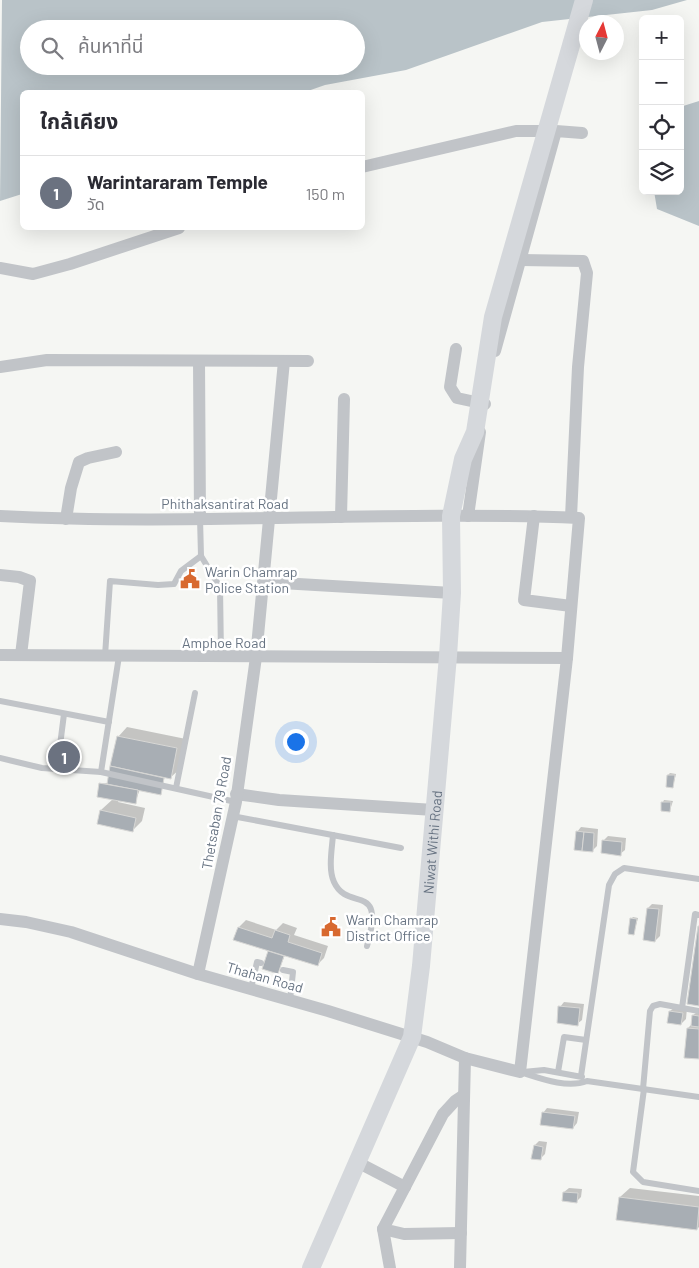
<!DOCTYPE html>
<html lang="th">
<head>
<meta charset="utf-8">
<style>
  body { margin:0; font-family:Barlow,"Noto Sans Thai",sans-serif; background:#f7f7f7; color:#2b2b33 }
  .controls { position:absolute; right:15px; top:15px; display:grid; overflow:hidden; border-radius:8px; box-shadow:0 5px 20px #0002 }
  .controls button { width:45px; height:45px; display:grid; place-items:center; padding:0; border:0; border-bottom:1px solid #e1e1e2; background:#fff; color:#2b2b33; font:25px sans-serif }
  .compass { position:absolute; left:579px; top:15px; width:45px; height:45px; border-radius:50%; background:#fff; box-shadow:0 5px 20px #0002; rotate:6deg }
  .you { position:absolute; left:295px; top:741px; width:18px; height:18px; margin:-12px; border:4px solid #fff; border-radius:50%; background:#1a73e8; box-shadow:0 0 0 8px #1a73e833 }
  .badge { display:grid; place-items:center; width:32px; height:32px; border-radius:50%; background:#d86930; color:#fff; font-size:16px; font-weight:700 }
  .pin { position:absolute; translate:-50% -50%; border:2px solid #fff; box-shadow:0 1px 5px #0006 }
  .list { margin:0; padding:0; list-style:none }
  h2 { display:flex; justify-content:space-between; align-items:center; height:65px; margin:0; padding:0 20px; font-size:21px }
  h2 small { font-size:16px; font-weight:400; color:#7c7c81 }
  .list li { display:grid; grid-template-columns:32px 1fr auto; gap:15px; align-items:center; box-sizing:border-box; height:75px; padding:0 20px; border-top:1px solid #e1e1e2 }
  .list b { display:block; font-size:19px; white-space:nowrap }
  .list p { margin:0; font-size:16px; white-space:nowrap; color:#7c7c81 }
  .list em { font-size:16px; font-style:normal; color:#7c7c81 }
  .icon { flex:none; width:28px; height:28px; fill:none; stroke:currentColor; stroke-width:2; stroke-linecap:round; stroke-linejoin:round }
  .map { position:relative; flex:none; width:699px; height:1268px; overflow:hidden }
  .search { position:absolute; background:#fff; box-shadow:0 5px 20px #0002; left:20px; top:20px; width:345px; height:55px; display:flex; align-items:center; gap:12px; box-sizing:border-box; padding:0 18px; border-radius:28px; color:#7c7c81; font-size:19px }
  .panel { position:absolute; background:#fff; box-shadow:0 5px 20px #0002; left:20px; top:90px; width:345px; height:140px; border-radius:8px }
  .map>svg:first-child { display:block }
</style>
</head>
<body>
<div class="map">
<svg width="699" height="1268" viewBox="0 0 699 1268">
  <rect width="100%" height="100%" fill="#f5f6f3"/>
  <!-- water -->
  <g fill="#b9c3c8" fill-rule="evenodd">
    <path d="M 687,0 L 652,10 L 542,22 L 406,70 L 325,85 L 305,92 L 22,92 L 22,194 L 0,201 L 2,0 ZM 29,29 L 356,29 L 356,66 L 29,66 Z"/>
    <path d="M 699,101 L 699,226 L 657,209 L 654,191 L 680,191 L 680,107 Z"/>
  </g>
  <!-- shadow -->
  <g fill="#0003">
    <path d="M 127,727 L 186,739 L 181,768 L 171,777 L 165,776 L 160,794 L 140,789 L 135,803 L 119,800 L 118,802 L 145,808 L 142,821 L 132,831 L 98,823 L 101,810 L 113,799 L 100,784 L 108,783 L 118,737 Z"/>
    <path d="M 670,773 L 676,774 L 673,786 L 668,775 Z"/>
    <path d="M 664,800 L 673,801 L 670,810 L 663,802 Z"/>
    <path d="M 581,827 L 598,829 L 597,846 L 592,851 L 577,832 Z"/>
    <path d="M 608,836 L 626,838 L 625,850 L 620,854 L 603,841 Z"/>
    <path d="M 652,904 L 663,905 L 660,936 L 655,941 L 648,908 Z"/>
    <path d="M 633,917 L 638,918 L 634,933 L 631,919 Z"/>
    <path d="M 246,920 L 276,930 L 283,923 L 297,928 L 294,935 L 328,946 L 324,958 L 317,965 L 285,955 L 278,972 L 270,950 L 239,927 Z"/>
    <path d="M 564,1002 L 584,1004 L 582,1020 L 577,1024 L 560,1007 Z"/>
    <path d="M 675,1007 L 687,1008 L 686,1019 L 681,1024 L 670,1011 Z"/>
    <path d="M 699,1011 L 699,1058 L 688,1028 L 692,1024 L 693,1015 Z"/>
    <path d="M 547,1108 L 579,1112 L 577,1123 L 573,1128 L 543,1113 Z"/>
    <path d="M 539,1141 L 547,1142 L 545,1154 L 540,1159 L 535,1145 Z"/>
    <path d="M 569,1188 L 582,1189 L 581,1197 L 576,1202 L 564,1192 Z"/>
    <path d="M 630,1188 L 699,1196 L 699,1227 L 697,1229 L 620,1197 Z"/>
  </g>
  <!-- building -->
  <g fill="#a8aeb4" stroke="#d7d7d5">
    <path d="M 117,736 L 177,748 L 171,779 L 110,766 Z"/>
    <path d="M 110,766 L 164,778 L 161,795 L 107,784 Z"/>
    <path d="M 667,775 L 675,775 L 673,788 L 666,787 Z"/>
    <path d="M 99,783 L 138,790 L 136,804 L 97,797 Z"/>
    <path d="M 661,802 L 671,802 L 670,812 L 661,811 Z"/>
    <path d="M 100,810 L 136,818 L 133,832 L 97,824 Z"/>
    <path d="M 576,831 L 584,832 L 582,851 L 574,850 Z"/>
    <path d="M 584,832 L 594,833 L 593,852 L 582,851 Z"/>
    <path d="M 602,840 L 622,842 L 621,856 L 601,853 Z"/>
    <path d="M 647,908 L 659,909 L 655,942 L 643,940 Z"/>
    <path d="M 630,918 L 637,919 L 634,935 L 628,934 Z"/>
    <path d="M 698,926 L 699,926 L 699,1006 L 687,1004 Z"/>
    <path d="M 238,927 L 272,938 L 275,930 L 290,935 L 288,942 L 322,953 L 318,966 L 233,940 Z"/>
    <path d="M 268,951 L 284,956 L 278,974 L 262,969 Z"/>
    <path d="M 558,1006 L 580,1008 L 578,1026 L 557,1023 Z"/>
    <path d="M 669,1011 L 683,1013 L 681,1025 L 667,1023 Z"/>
    <path d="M 692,1015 L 699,1016 L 699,1027 L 691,1026 Z"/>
    <path d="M 687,1028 L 699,1029 L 699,1059 L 684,1058 Z"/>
    <path d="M 542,1112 L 575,1116 L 573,1129 L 540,1125 Z"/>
    <path d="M 534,1145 L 543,1147 L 541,1160 L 531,1159 Z"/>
    <path d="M 563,1192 L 578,1193 L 577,1203 L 562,1201 Z"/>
    <path d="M 619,1197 L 699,1207 L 697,1230 L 616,1220 Z"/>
  </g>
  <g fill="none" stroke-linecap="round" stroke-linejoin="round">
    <!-- lane -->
    <g stroke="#c1c4c8" stroke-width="6">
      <path d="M 200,518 L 201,556 L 220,587 L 221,656"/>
      <path d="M 105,656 L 110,581 L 158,585 L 174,584 L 181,571 L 201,556"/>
      <path d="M 119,656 L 101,772 L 236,802"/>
      <path d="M 0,701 L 109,722"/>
      <path d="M 0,758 L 42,768 L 101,772"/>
      <path d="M 57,769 L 64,714"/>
      <path d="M 176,788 L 195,693"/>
      <path d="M 232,816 L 401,848"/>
      <path d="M 333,835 C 332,849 328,869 334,882 C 348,913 386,880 367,946"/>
      <path d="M 283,970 L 293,972 L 290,1000"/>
      <path d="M 251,989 L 257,962 L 261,963"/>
      <path d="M 682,1008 L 695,914 L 699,915"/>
      <path d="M 520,1072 C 539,1078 567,1089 587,1081 L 699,1097"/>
      <path d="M 523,1072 L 544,1070 L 582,1077"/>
      <path d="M 558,1072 L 564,1037 L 586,1040"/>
      <path d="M 581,1076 L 609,885 L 615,874 L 624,868 L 699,879"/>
      <path d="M 643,1089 L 650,1011 L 653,1006 L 660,1004 L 699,1011"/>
      <path d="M 644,1089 L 633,1172 L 643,1182 L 699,1191"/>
    </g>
    <!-- street -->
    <g stroke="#c1c4c8" stroke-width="12">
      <path d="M 362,167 L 516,131 L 553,131"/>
      <path d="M 521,260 L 583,261 L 587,273 L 578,367 L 571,517"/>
      <path d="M 0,268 L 33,274 L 70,264 L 179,228"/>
      <path d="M 456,349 L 450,387 L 457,398 L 485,404"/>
      <path d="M 495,351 L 556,131 L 582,133"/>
      <path d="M 199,361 L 200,518"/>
      <path d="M 0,367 L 47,360 L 308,361"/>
      <path d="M 0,516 C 193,526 387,510 579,518 L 567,658 L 520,1072 L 465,1058 L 427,1042 L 328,1011 L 198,974 L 71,932 L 26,922 L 0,919"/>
      <path d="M 468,516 L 480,432"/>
      <path d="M 534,516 L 524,600 L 571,606"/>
      <path d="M 341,517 L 344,399"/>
      <path d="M 66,519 L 71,488 L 79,462 L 88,458 L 116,452"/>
      <path d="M 0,575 L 19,577 L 30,581 L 21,655"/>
      <path d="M 264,582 L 452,593"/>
      <path d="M 0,655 L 567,658"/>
      <path d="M 236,794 L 279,800 L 434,810"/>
      <path d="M 198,974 L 236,802 L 256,657 L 284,361"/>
      <path d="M 357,1162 L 405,1187"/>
      <path d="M 383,1229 L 390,1268"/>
      <path d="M 461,1233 L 404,1234 L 383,1229 L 443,1114 L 455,1101 L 464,1095"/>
      <path d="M 460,1268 L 465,1058"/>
    </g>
    <!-- secondary -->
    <path stroke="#d5d8dc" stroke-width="18" id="s1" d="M 311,1268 L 412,1037 L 421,966 L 448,656 L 452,593 L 451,516 L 463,459 L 475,432 L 493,317 L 584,0"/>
  </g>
  <!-- icons -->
  <defs>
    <symbol id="civic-bare" viewBox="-9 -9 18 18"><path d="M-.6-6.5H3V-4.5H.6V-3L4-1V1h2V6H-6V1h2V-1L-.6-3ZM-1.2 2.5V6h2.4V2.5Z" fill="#d86930" stroke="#fff" stroke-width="2.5" paint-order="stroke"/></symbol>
  </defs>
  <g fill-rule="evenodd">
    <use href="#civic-bare" x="176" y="565" width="28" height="28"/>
    <use href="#civic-bare" x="317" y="913" width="28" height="28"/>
  </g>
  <g text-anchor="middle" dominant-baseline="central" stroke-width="5" stroke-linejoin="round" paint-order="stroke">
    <!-- street labels -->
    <g font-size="14" fill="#677382" stroke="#fff">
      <text x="225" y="503">Phithaksantirat Road</text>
      <text x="224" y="642">Amphoe Road</text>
      <text transform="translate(216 813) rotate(-80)">Thetsaban 79 Road</text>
      <text stroke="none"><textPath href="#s1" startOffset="448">Niwat Withi Road</textPath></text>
      <text transform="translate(265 977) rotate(16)">Thahan Road</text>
    </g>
    <!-- poi labels -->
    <g font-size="14" fill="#677382" stroke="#fff" text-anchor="start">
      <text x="205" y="571">Warin Chamrap<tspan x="205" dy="16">Police Station</tspan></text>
      <text x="346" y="919">Warin Chamrap<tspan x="346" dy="16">District Office</tspan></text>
    </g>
  </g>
</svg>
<div class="controls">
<button>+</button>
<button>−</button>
<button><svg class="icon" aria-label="locate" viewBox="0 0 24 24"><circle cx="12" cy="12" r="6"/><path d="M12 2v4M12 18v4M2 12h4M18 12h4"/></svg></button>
<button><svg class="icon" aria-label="layers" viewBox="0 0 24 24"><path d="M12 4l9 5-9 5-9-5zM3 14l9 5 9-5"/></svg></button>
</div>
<svg class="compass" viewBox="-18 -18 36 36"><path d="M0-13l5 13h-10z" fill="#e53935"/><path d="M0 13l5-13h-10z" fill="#7c7c81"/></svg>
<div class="you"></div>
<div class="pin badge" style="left:64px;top:757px;background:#6b7280">1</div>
<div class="search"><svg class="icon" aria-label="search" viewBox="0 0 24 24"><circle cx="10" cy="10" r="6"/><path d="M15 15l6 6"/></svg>ค้นหาที่นี่</div>
<section class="panel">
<h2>ใกล้เคียง<small></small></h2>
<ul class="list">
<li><span class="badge" style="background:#6b7280">1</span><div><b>Warintararam Temple</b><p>วัด</p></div><em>150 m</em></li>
</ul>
</section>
</div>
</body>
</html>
